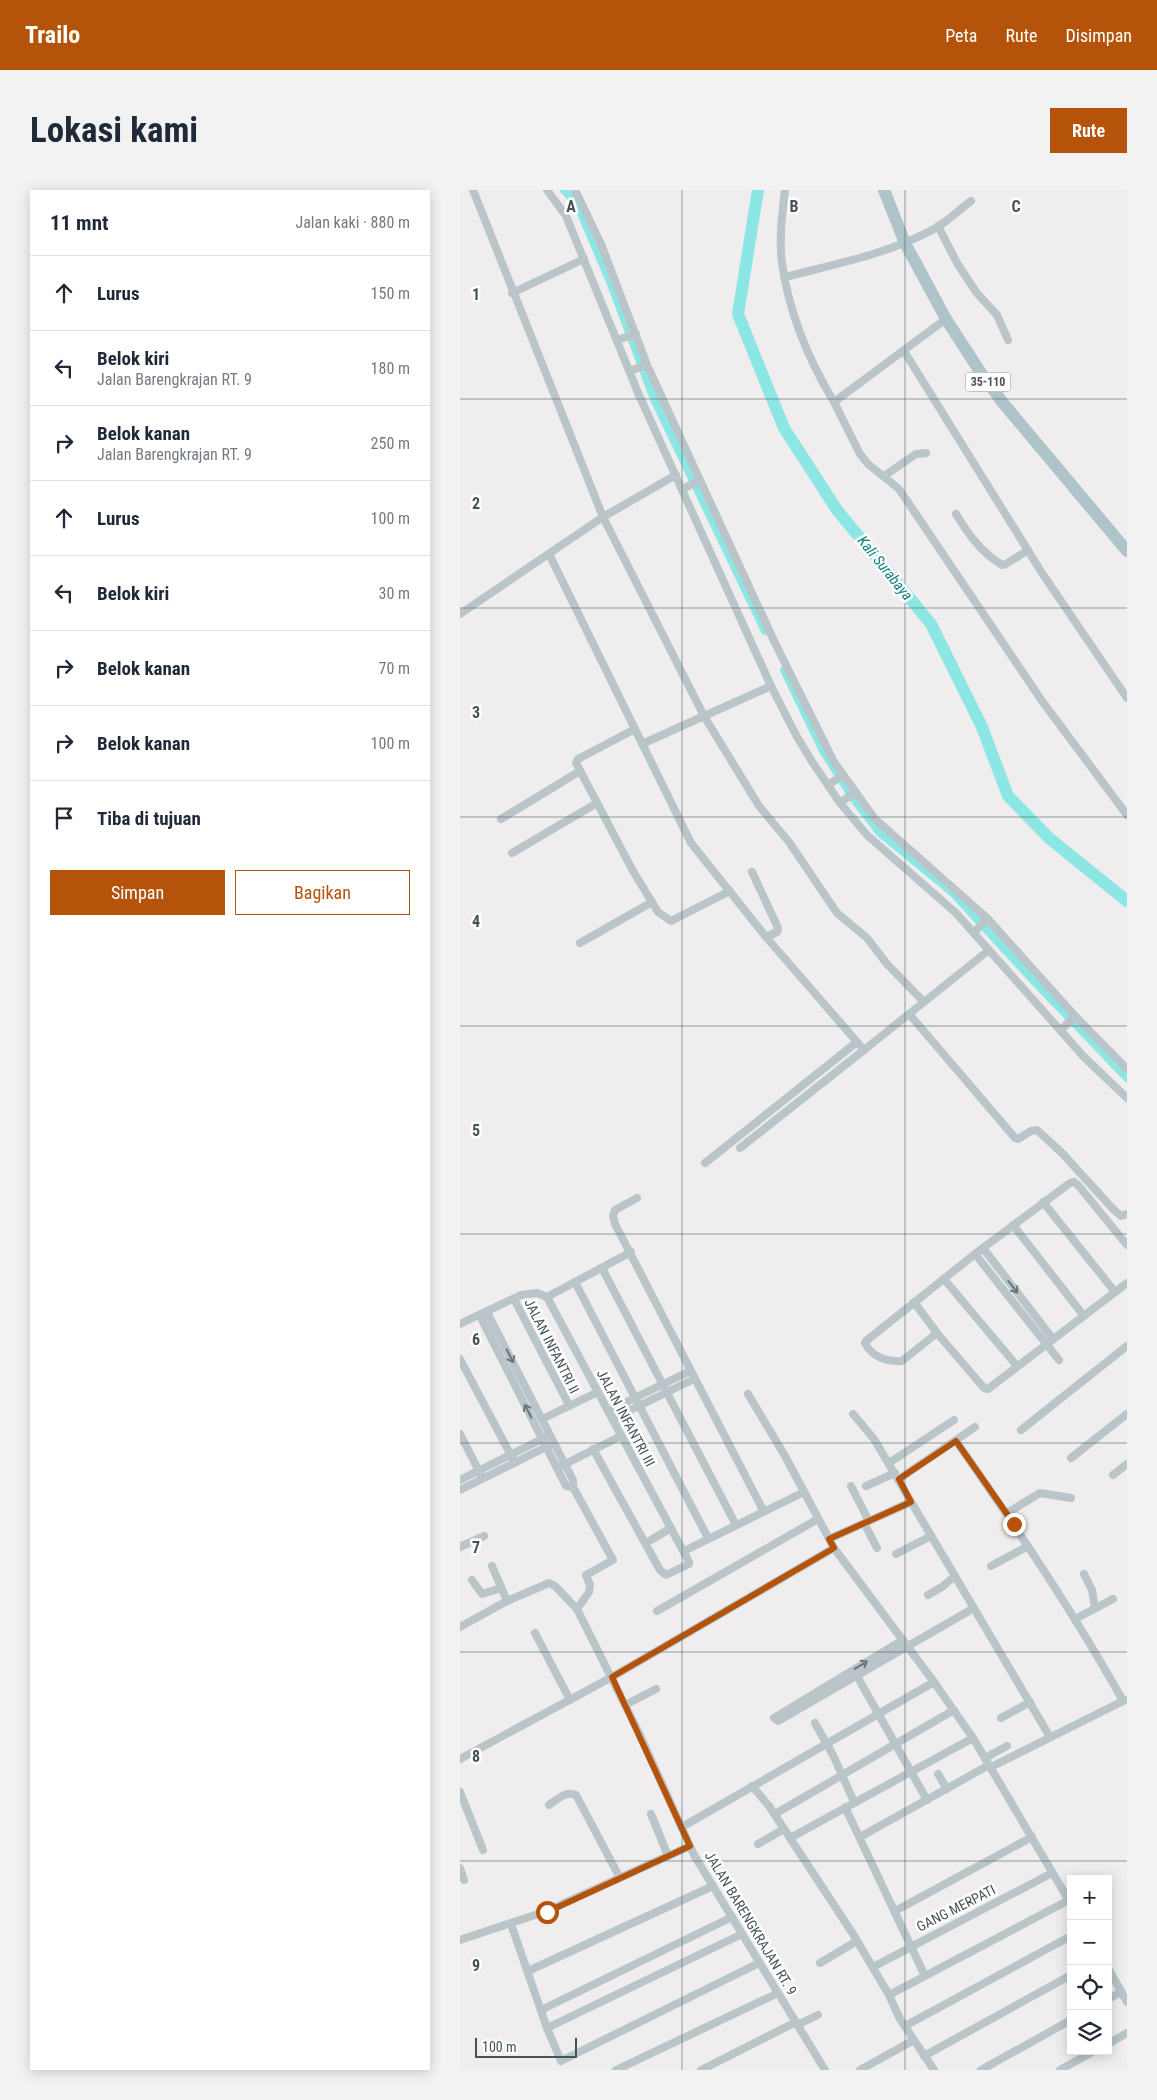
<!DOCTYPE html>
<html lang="id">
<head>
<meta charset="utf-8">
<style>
  body { margin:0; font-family:"Roboto Condensed",sans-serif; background:#f2f2f3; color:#1f2937 }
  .controls { position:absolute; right:15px; bottom:15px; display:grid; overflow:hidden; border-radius:0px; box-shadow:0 2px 12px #0003 }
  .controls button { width:45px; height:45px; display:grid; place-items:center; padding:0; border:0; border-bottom:1px solid #e0e1e3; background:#fff; color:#1f2937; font:25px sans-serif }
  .scale { position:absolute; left:15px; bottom:12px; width:102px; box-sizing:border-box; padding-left:5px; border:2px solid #465459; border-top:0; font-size:14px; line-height:18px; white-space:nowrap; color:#465459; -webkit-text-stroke:4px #fff; paint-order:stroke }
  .stop { position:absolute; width:15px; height:15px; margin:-11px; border:4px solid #b45309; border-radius:50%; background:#fff }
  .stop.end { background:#b45309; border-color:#fff; box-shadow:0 1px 5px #0008 }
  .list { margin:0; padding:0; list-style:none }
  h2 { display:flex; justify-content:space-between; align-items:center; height:65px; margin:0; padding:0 20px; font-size:21px }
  h2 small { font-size:16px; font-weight:400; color:#747a83 }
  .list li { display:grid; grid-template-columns:32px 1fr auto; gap:15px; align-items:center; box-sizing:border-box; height:75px; padding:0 20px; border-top:1px solid #e0e1e3 }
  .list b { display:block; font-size:19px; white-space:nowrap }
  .list p { margin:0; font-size:16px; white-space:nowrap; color:#747a83 }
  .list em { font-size:16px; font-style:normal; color:#747a83 }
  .actions { display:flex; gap:10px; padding:15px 20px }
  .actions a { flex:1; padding:11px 0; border:1px solid #b45309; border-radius:0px; text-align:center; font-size:18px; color:#b45309 }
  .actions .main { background:#b45309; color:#fff }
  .icon { flex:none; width:28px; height:28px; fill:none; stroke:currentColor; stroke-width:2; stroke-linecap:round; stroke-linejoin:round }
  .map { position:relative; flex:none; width:667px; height:1880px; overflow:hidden; border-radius:0px }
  header { display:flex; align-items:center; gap:30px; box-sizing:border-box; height:70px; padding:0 25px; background:#b45309; color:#fff }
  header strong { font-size:24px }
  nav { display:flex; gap:28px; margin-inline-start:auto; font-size:18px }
  .intro { display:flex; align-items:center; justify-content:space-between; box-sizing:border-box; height:120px; padding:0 30px }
  h1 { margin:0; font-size:35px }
  .button { padding:12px 22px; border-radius:0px; background:#b45309; color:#fff; font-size:18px; font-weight:700 }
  main { display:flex; gap:30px; padding:0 30px }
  aside { flex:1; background:#fff; border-radius:0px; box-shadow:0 2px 12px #0003 }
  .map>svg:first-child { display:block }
</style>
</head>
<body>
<header>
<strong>Trailo</strong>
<nav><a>Peta</a><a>Rute</a><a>Disimpan</a></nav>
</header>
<div class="intro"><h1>Lokasi kami</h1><a class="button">Rute</a></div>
<main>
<aside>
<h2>11 mnt<small>Jalan kaki · 880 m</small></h2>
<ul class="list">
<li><svg class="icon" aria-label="ahead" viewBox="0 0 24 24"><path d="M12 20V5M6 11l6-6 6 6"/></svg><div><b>Lurus</b></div><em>150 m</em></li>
<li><svg class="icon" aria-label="left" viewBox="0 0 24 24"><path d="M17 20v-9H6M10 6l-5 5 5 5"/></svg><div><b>Belok kiri</b><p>Jalan Barengkrajan RT. 9</p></div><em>180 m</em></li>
<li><svg class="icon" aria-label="right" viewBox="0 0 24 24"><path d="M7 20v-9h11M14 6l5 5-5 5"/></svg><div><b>Belok kanan</b><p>Jalan Barengkrajan RT. 9</p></div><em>250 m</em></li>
<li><svg class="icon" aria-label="ahead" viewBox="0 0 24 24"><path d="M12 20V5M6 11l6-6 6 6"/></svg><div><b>Lurus</b></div><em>100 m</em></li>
<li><svg class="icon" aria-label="left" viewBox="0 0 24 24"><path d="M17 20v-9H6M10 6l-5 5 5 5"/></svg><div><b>Belok kiri</b></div><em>30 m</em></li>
<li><svg class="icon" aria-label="right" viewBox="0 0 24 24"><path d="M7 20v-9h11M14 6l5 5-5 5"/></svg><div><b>Belok kanan</b></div><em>70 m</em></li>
<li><svg class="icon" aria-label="right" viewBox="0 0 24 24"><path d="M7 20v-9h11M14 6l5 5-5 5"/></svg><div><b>Belok kanan</b></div><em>100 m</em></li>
<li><svg class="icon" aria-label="arrive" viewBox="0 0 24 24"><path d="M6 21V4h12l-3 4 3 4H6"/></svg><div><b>Tiba di tujuan</b></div></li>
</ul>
<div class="actions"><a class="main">Simpan</a><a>Bagikan</a></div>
</aside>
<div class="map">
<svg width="667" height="1880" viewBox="0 0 667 1880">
  <rect width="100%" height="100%" fill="#efeded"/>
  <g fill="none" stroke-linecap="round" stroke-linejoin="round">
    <!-- canal -->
    <g stroke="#8ce6e4" stroke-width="8">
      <path d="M 104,0 L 117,14 L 151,94 L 194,209 L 305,441"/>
      <path d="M 324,480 L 363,561 L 393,608 L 420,643 L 493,703 L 572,789 L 667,888"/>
    </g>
    <!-- river -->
    <path stroke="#8ce6e4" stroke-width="12" d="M 298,0 L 278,124 L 324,238 L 377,320 L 471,434 L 522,537 L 548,606 L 589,648 L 667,711"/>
    <!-- street -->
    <g stroke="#b9c5c9" stroke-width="8">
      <path d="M 13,0 L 143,327 L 244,526 L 311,496"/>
      <path d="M 87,0 L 106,26 L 179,205 L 311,496 L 336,545 L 351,570 L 380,613 L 407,645 L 496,723 L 624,867 L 667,908"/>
      <path d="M 115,0 L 141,54 L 187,175 L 314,451 L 374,572 L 415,629 L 527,728 L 615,826 L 667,879"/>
      <path d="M 325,0 C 322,24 319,49 322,73 C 329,123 348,169 374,212 L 486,129"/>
      <path d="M 478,36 L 497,73 L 516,102 L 537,125 L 548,150"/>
      <path d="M 325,87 C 376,74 428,64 474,39 C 487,32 499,20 511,11"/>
      <path d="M 52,103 L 124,69"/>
      <path d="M 157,150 L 176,144"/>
      <path d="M 444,161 L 582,383 L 667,508"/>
      <path d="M 169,181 L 187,175"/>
      <path d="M 374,212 L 400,264 L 408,274 L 439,299 L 582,511 L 667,625"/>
      <path d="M 424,286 L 456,264 L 466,263"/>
      <path d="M 223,299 L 240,290"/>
      <path d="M 496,324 C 508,344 521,362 542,375 L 546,374 L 568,360"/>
      <path d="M 89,364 L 231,653 L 306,747 L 404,860 L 464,812"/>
      <path d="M 0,424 L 143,327 L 216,285"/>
      <path d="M 175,539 L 118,569 L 116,573 L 173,681 L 198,722 L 211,731 L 270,701"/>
      <path d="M 182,554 L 244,526 L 299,616 L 329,652 L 377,723 L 407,748 L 427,774 L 464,812 L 529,760"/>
      <path d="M 368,595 L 383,585"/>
      <path d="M 380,613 L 395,602"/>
      <path d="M 41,629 L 120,581"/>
      <path d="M 52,663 L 137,613"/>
      <path d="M 292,682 L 318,738 L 317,742 L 306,747"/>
      <path d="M 514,743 L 527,728"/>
      <path d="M 120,753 L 192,712"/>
      <path d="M 450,825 L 555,948 L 558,949 L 571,941 L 577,940 L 602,963 L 653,1019 L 661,1026 L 667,1024"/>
      <path d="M 601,840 L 615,826"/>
      <path d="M 280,958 L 404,860"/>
      <path d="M 245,973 L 397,852"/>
      <path d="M 177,1008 L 155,1020 L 153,1026 L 155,1034 L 304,1322"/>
      <path d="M 583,1012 L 655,1102"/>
      <path d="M 553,1035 L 624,1126"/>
      <path d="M 523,1058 L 593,1149"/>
      <path d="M 515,1064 L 599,1170"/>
      <path d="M 142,1078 L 276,1335"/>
      <path d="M 484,1089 L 557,1176"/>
      <path d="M 115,1092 L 248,1348"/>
      <path d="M 87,1107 L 229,1372 L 229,1374 L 206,1385 L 200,1380 L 133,1259"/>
      <path d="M 54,1109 L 109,1215"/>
      <path d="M 454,1112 L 477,1143 L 524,1198 L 528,1199 L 667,1093"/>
      <path d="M 20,1126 L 106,1296 L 113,1297 L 113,1290 L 27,1122"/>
      <path d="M 0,1134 L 61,1105 L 77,1103 L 87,1107 L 171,1062"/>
      <path d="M 477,1143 L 442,1171 C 427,1172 412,1167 405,1153 L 406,1151 L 515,1064 L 610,993 L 614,992 L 618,995 L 667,1055"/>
      <path d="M 0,1169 L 55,1273"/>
      <path d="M 288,1204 L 325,1266 L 374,1358 L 474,1492 L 513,1548 L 611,1714"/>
      <path d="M 148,1221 L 230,1181"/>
      <path d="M 393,1224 L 414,1249 L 590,1547"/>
      <path d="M 82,1229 L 138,1202"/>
      <path d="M 152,1229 L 234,1189"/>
      <path d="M 561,1240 L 667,1156"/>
      <path d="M 0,1244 L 21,1285"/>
      <path d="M 496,1251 C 555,1335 613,1421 663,1511"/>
      <path d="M 611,1268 L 667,1224"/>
      <path d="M 429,1273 L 494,1230"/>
      <path d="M 101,1276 L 161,1246"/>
      <path d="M 653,1285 L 667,1274"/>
      <path d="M 439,1289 L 515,1237"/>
      <path d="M 0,1290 L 86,1247"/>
      <path d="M 391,1296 L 409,1331"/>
      <path d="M 406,1296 L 435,1283"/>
      <path d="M 113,1297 L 153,1370 L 126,1385 L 130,1395 L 129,1402 L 117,1419"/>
      <path d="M 0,1300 L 90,1255"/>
      <path d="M 547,1323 L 580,1303 L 611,1308"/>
      <path d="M 404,1333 L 417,1358"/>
      <path d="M 369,1349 L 451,1312"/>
      <path d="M 191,1350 L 211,1338"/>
      <path d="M 0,1357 L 24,1346"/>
      <path d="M 224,1361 L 344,1302"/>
      <path d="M 436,1364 L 471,1346"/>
      <path d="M 32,1376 L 47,1411"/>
      <path d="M 531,1376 L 568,1356"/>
      <path d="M 624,1384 L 632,1400 L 635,1418"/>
      <path d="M 12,1390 L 22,1404 L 41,1398"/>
      <path d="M 468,1405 L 482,1397 L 495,1386"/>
      <path d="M 197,1421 L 358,1329"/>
      <path d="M 615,1429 L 653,1409"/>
      <path d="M 0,1437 L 47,1411 L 89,1393 L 95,1396 L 117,1419 L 179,1543 L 234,1665 L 365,1880"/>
      <path d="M 75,1443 L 110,1510"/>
      <path d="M 443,1450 L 314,1528 L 318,1531 L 514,1418"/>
      <path d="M 397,1486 L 467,1610"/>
      <path d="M 165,1515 L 196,1499"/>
      <path d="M 541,1528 L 570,1512"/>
      <path d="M 355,1533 L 374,1567 L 394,1612"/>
      <path d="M 525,1568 L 547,1556"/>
      <path d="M 0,1569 L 152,1487 L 374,1358"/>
      <path d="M 531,1577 L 665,1510"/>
      <path d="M 478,1584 L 487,1599"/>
      <path d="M 292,1596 L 309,1616 L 393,1744 L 429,1805 L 440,1829 L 474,1880"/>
      <path d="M 0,1602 L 23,1660"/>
      <path d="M 89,1615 C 97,1610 106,1600 116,1605 L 160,1688"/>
      <path d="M 385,1617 L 465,1786"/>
      <path d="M 191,1624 L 208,1666"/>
      <path d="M 315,1624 L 494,1520"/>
      <path d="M 222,1637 L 474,1492"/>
      <path d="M 400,1647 L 529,1575"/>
      <path d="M 330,1648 L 513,1548"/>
      <path d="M 298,1654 L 324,1639"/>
      <path d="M 0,1678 L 4,1690"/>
      <path d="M 435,1721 L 572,1647"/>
      <path d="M 51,1734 L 87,1838 L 282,1744"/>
      <path d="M 0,1750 L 87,1721 L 230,1656"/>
      <path d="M 360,1773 L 397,1751"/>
      <path d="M 413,1777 L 592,1683"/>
      <path d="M 648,1778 L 667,1812"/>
      <path d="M 68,1781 L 253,1696"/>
      <path d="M 429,1805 L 609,1710"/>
      <path d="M 648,1809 L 661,1802"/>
      <path d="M 81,1820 L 272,1727"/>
      <path d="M 337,1835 L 358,1825"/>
      <path d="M 445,1836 L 611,1746"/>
      <path d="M 87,1838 L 101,1871 L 299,1773"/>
      <path d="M 648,1854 L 667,1843"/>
      <path d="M 464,1866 L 611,1785"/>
      <path d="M 156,1880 L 318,1803"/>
      <path d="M 241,1880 L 336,1832"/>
      <path d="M 400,1880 L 454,1850"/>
      <path d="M 521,1880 L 611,1830"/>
      <path d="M 600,1880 L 634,1861"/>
    </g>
    <!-- primary -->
    <path stroke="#aec3ca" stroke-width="12" d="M 424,0 L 445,53 L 486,129 L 519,180 L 543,213 L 667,361"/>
  </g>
  <!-- one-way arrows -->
  <defs><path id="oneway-shaft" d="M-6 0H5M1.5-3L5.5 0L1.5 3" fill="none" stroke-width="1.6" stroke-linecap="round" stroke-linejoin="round" transform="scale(1.25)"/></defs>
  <g stroke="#68767b">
    <use href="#oneway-shaft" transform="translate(553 1097) rotate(52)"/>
    <use href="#oneway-shaft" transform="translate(50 1166) rotate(63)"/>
    <use href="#oneway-shaft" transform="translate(68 1221) rotate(-117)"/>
    <use href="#oneway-shaft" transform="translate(401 1475) rotate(-31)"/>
  </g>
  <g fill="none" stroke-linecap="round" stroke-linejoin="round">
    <!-- route -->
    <path stroke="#b45309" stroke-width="6" d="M 87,1722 L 230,1656 L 152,1487 L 374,1358 L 369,1349 L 451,1312 L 439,1289 L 496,1251 L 554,1334"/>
  </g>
  <!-- grid -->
  <path fill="none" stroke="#465459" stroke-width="1" stroke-opacity="0.55" d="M 222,0 L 222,1880M 445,0 L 445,1880M 0,209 L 667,209M 0,418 L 667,418M 0,627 L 667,627M 0,836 L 667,836M 0,1044 L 667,1044M 0,1253 L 667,1253M 0,1462 L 667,1462M 0,1671 L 667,1671"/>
  <g text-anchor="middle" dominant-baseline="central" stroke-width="5" stroke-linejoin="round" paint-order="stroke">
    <!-- shield labels -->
    <rect fill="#fff" stroke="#7e878b" stroke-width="1" x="505.5" y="182.5" width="45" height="19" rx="4"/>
    <g font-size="12" font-weight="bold" fill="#465459">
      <text x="528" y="192">35-110</text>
    </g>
    <!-- street labels -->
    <g font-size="14" fill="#465459" stroke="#fff">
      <text transform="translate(92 1156) rotate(63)">JALAN INFANTRI II</text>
      <text transform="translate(166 1228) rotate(62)">JALAN INFANTRI III</text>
      <text transform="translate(496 1718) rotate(-27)">GANG MERPATI</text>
      <text transform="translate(291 1733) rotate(59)">JALAN BARENGKRAJAN RT. 9</text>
    </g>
    <!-- water labels -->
    <g font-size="15" font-style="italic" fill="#138280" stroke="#fff">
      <text transform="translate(425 378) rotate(51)">Kali Surabaya</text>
    </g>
  </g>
  <g font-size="16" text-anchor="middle" font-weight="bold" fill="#465459" stroke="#fff" stroke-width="5" stroke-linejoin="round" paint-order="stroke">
    <text x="111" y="22">A</text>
    <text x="334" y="22">B</text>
    <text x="556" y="22">C</text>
    <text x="16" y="110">1</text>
    <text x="16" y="319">2</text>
    <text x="16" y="528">3</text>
    <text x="16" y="737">4</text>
    <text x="16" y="946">5</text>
    <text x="16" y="1155">6</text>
    <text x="16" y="1363">7</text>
    <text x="16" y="1572">8</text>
    <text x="16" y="1781">9</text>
  </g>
</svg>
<div class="controls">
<button>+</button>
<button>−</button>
<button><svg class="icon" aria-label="locate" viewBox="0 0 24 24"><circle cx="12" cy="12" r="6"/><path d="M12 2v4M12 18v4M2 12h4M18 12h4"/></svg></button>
<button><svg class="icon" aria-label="layers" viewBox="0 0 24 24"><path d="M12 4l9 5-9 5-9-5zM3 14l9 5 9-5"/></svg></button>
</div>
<div class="scale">100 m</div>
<div class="stop" style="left:87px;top:1722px"></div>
<div class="stop end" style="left:554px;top:1334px"></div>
</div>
</main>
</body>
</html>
